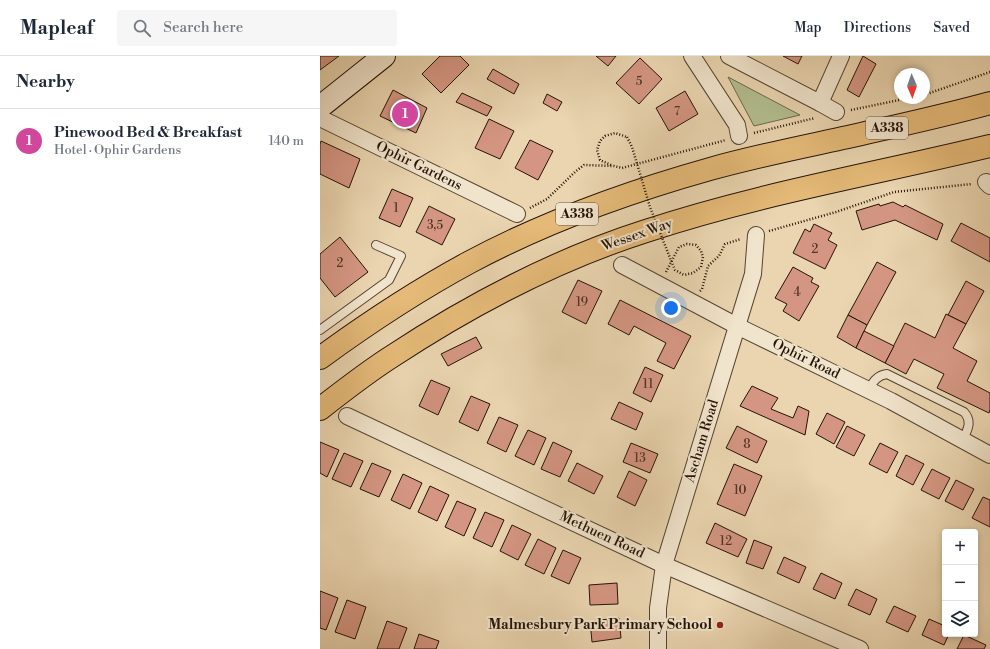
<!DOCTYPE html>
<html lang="en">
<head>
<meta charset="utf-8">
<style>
  body { margin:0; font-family:"Libre Bodoni",serif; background:#f6f6f7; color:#1f2937 }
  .controls { position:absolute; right:12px; bottom:12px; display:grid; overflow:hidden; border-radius:4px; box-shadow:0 2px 6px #0003 }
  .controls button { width:36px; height:36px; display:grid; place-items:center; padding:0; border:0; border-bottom:1px solid #e0e1e3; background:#fff; color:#1f2937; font:20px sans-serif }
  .compass { position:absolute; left:574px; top:12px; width:36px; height:36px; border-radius:50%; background:#fff; box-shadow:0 2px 6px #0003; rotate:178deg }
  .you { position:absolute; left:351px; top:252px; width:14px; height:14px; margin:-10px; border:3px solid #fff; border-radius:50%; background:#1a73e8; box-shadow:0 0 0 6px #1a73e833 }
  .badge { display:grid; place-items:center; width:26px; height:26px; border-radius:50%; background:#7c3aed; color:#fff; font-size:13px; font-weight:700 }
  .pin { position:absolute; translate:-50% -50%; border:2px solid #fff; box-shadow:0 1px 4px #0006 }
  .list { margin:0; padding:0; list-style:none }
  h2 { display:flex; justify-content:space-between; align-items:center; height:52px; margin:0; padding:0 16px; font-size:17px }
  h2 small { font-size:13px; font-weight:400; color:#747a83 }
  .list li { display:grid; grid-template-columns:26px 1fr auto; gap:12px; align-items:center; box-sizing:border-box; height:64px; padding:0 16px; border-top:1px solid #e0e1e3 }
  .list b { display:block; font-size:15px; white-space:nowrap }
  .list p { margin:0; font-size:13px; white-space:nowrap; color:#747a83 }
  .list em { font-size:13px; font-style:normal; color:#747a83 }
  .icon { flex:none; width:22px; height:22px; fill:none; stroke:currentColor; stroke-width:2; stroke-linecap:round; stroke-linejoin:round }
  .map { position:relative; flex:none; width:670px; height:593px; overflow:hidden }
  header { display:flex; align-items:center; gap:24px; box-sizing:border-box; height:56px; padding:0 20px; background:#fff; border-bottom:1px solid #e0e1e3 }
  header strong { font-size:19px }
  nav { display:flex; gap:22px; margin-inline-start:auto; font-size:14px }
  .search { width:280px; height:36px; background:#f6f6f7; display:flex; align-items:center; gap:10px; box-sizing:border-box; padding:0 14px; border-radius:4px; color:#747a83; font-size:15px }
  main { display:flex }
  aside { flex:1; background:#fff }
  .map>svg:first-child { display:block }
</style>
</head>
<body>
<header>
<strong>Mapleaf</strong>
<div class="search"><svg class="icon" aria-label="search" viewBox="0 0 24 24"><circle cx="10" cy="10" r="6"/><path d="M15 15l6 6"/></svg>Search here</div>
<nav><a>Map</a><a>Directions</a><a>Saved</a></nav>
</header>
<main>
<aside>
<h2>Nearby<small></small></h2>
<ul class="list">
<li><span class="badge" style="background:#d1479c">1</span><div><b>Pinewood Bed &amp; Breakfast</b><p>Hotel · Ophir Gardens</p></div><em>140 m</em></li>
</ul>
</aside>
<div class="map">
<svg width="670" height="593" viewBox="0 0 670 593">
  <rect width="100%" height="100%" fill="#ead5b0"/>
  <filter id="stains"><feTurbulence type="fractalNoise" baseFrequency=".005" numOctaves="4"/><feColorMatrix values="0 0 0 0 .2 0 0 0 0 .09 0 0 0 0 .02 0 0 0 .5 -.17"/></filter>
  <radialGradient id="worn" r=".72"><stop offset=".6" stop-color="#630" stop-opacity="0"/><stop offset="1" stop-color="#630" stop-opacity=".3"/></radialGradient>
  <!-- green -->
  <path fill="#b2be8f" stroke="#6b684b" d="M 408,21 L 480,59 L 434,70 Z"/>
  <!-- building -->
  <g fill="#d49682" stroke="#241307">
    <path d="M 0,0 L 19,0 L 0,14 Z"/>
    <path d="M 120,0 L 140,0 L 149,9 L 121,37 L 102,18 Z"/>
    <path d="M 276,0 L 296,0 L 288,10 Z"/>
    <path d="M 463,0 L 482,0 L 478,8 Z"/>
    <path d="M 543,0 L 556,8 L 539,41 L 527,34 Z"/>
    <path d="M 320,2 L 342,23 L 319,48 L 296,27 Z"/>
    <path d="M 173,13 L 199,28 L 194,38 L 167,23 Z"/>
    <path d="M 73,34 L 107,52 L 96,77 L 60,60 Z"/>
    <path d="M 365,35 L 378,58 L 349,75 L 336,52 Z"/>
    <path d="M 142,37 L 172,51 L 167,60 L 136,46 Z"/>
    <path d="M 227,38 L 242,46 L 237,55 L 223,47 Z"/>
    <path d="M 169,63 L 194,75 L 180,103 L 155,92 Z"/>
    <path d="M 210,84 L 233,95 L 218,124 L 195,112 Z"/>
    <path d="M 1,85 L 40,103 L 29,132 L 0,118 L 0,88 Z"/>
    <path d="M 72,133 L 93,142 L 80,171 L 59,162 Z"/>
    <path d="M 573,146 L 583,151 L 585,149 L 623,168 L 617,184 L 575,164 L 542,174 L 536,155 L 559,148 L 560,150 Z"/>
    <path d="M 109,150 L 135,163 L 122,189 L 96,176 Z"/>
    <path d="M 641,167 L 670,182 L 670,206 L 631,185 Z"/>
    <path d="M 494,168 L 512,177 L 508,184 L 517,189 L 505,213 L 473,197 L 485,173 L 490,176 Z"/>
    <path d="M 20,181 L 48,216 L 15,241 L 0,222 L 0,198 Z"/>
    <path d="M 557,206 L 576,216 L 547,269 L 528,259 Z"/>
    <path d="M 473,211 L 493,222 L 491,226 L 499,230 L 479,265 L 463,255 L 467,248 L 455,242 Z"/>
    <path d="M 258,224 L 282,235 L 266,268 L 242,256 Z"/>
    <path d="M 646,225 L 664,235 L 646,268 L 628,259 Z"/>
    <path d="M 300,244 L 371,280 L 354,313 L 337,305 L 346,287 L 314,270 L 309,279 L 288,268 Z"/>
    <path d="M 626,258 L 646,268 L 633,292 L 657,305 L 647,325 L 670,337 L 670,354 L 669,357 L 617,332 L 624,318 L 594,303 L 586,318 L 565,307 L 585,267 L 615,282 Z"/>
    <path d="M 528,259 L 547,269 L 536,292 L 517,281 Z"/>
    <path d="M 544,275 L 574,290 L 565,307 L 536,292 Z"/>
    <path d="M 156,281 L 162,292 L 128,310 L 121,298 Z"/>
    <path d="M 325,311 L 343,319 L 331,346 L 313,337 Z"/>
    <path d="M 111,324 L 130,332 L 118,359 L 99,350 Z"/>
    <path d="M 432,330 L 458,342 L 451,353 L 473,362 L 478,350 L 489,355 L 485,379 L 420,350 Z"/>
    <path d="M 151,340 L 170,348 L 158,375 L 139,366 Z"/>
    <path d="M 299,346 L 323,357 L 316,374 L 291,363 Z"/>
    <path d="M 507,357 L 525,366 L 514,388 L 496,378 Z"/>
    <path d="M 179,361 L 198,369 L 186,396 L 167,387 Z"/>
    <path d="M 417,370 L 447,385 L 437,407 L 406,392 Z"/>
    <path d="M 527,370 L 545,379 L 534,400 L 516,391 Z"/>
    <path d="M 208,374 L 226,382 L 214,409 L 195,400 Z"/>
    <path d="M 0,386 L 19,394 L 7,421 L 0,417 Z"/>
    <path d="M 233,386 L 252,395 L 240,421 L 221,413 Z"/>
    <path d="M 311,387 L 338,398 L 330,417 L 303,406 Z"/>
    <path d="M 560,387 L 578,396 L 567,417 L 549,408 Z"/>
    <path d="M 24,397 L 43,405 L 31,431 L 12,423 Z"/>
    <path d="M 586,399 L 604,408 L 593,429 L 576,420 Z"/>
    <path d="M 52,407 L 71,415 L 59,441 L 40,433 Z"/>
    <path d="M 257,407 L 283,420 L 274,438 L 248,425 Z"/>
    <path d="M 414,408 L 442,420 L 425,460 L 397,448 Z"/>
    <path d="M 612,413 L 630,422 L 619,443 L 601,434 Z"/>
    <path d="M 309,415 L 327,424 L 315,450 L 297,441 Z"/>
    <path d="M 83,418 L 102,427 L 90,453 L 71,444 Z"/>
    <path d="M 636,424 L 654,433 L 643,454 L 625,445 Z"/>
    <path d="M 110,430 L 129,439 L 117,465 L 98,456 Z"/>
    <path d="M 663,441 L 670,444 L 670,471 L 652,462 Z"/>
    <path d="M 137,445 L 156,453 L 144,480 L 125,471 Z"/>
    <path d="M 165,456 L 184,464 L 172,491 L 153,482 Z"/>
    <path d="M 395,467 L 427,483 L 418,501 L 386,487 Z"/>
    <path d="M 192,469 L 211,478 L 198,504 L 180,495 Z"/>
    <path d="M 218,483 L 236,492 L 224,518 L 205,509 Z"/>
    <path d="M 434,484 L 452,491 L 443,513 L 426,507 Z"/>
    <path d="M 243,494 L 261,502 L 249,528 L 231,520 Z"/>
    <path d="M 464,501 L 486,511 L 479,527 L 457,517 Z"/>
    <path d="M 501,517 L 522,527 L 515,543 L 493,533 Z"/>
    <path d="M 297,527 L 298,548 L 270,549 L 269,529 Z"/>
    <path d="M 536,533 L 557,543 L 550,559 L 528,549 Z"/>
    <path d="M 0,535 L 18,542 L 6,574 L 0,572 Z"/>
    <path d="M 27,544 L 46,551 L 35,583 L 15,576 Z"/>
    <path d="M 574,550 L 596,560 L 588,576 L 566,566 Z"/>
    <path d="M 299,562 L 301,582 L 272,586 L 270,565 Z"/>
    <path d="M 609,563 L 625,570 L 625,578 L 629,578 L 624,589 L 602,579 Z"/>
    <path d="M 67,565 L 87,572 L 79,593 L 57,593 Z"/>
    <path d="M 99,578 L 119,585 L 116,593 L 94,593 Z"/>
    <path d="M 644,579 L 666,589 L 664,593 L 637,593 Z"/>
  </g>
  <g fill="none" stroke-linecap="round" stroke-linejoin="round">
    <defs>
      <g id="lane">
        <path d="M 0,274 L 69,224 L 81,200 L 56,189"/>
        <path d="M 548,334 C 553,326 557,319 567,318 L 644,356 C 653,366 647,374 643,384"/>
      </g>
      <g id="street">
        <path d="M 372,0 L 417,69 L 419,80"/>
        <path d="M 409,0 L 500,47 L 516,56"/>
        <path d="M 500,47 L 521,0"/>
        <path d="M 0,62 L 197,158"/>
        <path d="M 666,126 L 670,130"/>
        <path d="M 302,209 L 417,270 L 571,345 L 670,399"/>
        <path d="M 27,360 L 344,509 L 540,593"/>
        <path d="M 338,593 L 338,552 L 344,509 L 433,218 L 436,179"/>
      </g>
      <path id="secondary" d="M 0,51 L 64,0"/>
      <g id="highway">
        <path d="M 0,302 C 48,267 98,234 150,206 C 225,166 308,136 390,113 C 436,100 482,91 528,81 C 576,70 623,60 670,47"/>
        <path d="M 0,353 C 23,335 46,317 71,301 C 150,249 235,204 326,175 C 438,138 555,118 670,90"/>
      </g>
    </defs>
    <!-- lane casing -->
    <use href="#lane" stroke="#564431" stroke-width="10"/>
    <!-- street casing -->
    <use href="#street" stroke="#564431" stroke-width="18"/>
    <!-- secondary casing -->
    <use href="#secondary" stroke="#241307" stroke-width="24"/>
    <!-- highway casing -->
    <use href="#highway" stroke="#241307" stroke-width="24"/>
    <!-- path -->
    <g stroke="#241307" stroke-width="2.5" stroke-dasharray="1 2" stroke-linecap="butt">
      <path d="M 604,39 L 670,16"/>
      <path d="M 531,54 L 589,42"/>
      <path d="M 434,77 L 495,62"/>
      <path d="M 291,109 L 280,104 L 277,94 L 280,85 L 285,80 L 295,77 L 307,81"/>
      <path d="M 210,152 L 227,143 L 256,115 L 264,109 L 294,110 L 302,112 L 406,84"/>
      <path d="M 449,175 L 516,156 L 574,136 L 652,128"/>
      <path d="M 346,216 L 359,191 L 367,188 L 376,189 L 381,195 L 383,201 L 381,211 L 373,217 L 364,219"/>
      <path d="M 380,235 L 382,233 L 388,210 L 399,200 L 405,188 L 421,183"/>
    </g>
    <!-- lane -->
    <use href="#lane" stroke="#f1e4cc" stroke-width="8"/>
    <!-- street -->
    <use href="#street" stroke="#f1e4cc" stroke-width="16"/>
    <!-- secondary -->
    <use href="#secondary" stroke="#f1e4cc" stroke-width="22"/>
    <!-- highway -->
    <use href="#highway" stroke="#e5ba78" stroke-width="22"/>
    <!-- path-bridge -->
    <path stroke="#241307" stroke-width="2.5" stroke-dasharray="1 2" stroke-linecap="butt" d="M 307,81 L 312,91 L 330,151 L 350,202 L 355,214 L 364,219"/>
  </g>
  <!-- markers -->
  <circle fill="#8f2418" stroke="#f1e4cc" stroke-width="1.5" cx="400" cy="569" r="4"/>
  <g text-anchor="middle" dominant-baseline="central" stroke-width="4" stroke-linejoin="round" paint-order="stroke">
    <!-- number labels -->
    <g font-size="12" fill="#503426">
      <text x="319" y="25">5</text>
      <text x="357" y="55">7</text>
      <text x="76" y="152">1</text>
      <text x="115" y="169">3,5</text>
      <text x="495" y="193">2</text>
      <text x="20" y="207">2</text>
      <text x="477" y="236">4</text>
      <text x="262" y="246">19</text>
      <text x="328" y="328">11</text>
      <text x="427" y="388">8</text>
      <text x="320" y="402">13</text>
      <text x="420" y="434">10</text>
      <text x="406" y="485">12</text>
    </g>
    <!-- shield labels -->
    <g fill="#f1e4cc" stroke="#625242" stroke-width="1">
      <rect x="546" y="61" width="42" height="22" rx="3"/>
      <rect x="236" y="147" width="42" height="22" rx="3"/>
    </g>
    <g font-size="13" font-weight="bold" fill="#241307">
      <text x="567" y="72">A338</text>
      <text x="257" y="158">A338</text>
    </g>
    <!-- street labels -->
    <g font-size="14" fill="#241307" stroke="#f1e4cc">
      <text transform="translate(99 110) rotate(26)">Ophir Gardens</text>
      <text transform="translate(317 179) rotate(-19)">Wessex Way</text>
      <text transform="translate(486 303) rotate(26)">Ophir Road</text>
      <text transform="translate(382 385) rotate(-73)">Ascham Road</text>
      <text transform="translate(282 479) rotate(25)">Methuen Road</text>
    </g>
    <!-- poi labels -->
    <g font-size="14" font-weight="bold" fill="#241307" stroke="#f1e4cc" text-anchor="end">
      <text x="392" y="569">Malmesbury Park Primary School</text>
    </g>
  </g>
  <rect width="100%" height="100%" filter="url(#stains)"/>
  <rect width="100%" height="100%" fill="url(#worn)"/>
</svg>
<div class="controls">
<button>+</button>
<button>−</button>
<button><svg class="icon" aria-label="layers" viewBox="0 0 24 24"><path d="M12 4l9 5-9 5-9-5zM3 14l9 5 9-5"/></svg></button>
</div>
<svg class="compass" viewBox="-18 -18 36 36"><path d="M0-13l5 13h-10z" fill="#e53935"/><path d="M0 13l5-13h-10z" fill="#747a83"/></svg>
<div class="you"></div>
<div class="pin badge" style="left:85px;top:58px;background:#d1479c">1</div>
</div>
</main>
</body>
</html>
